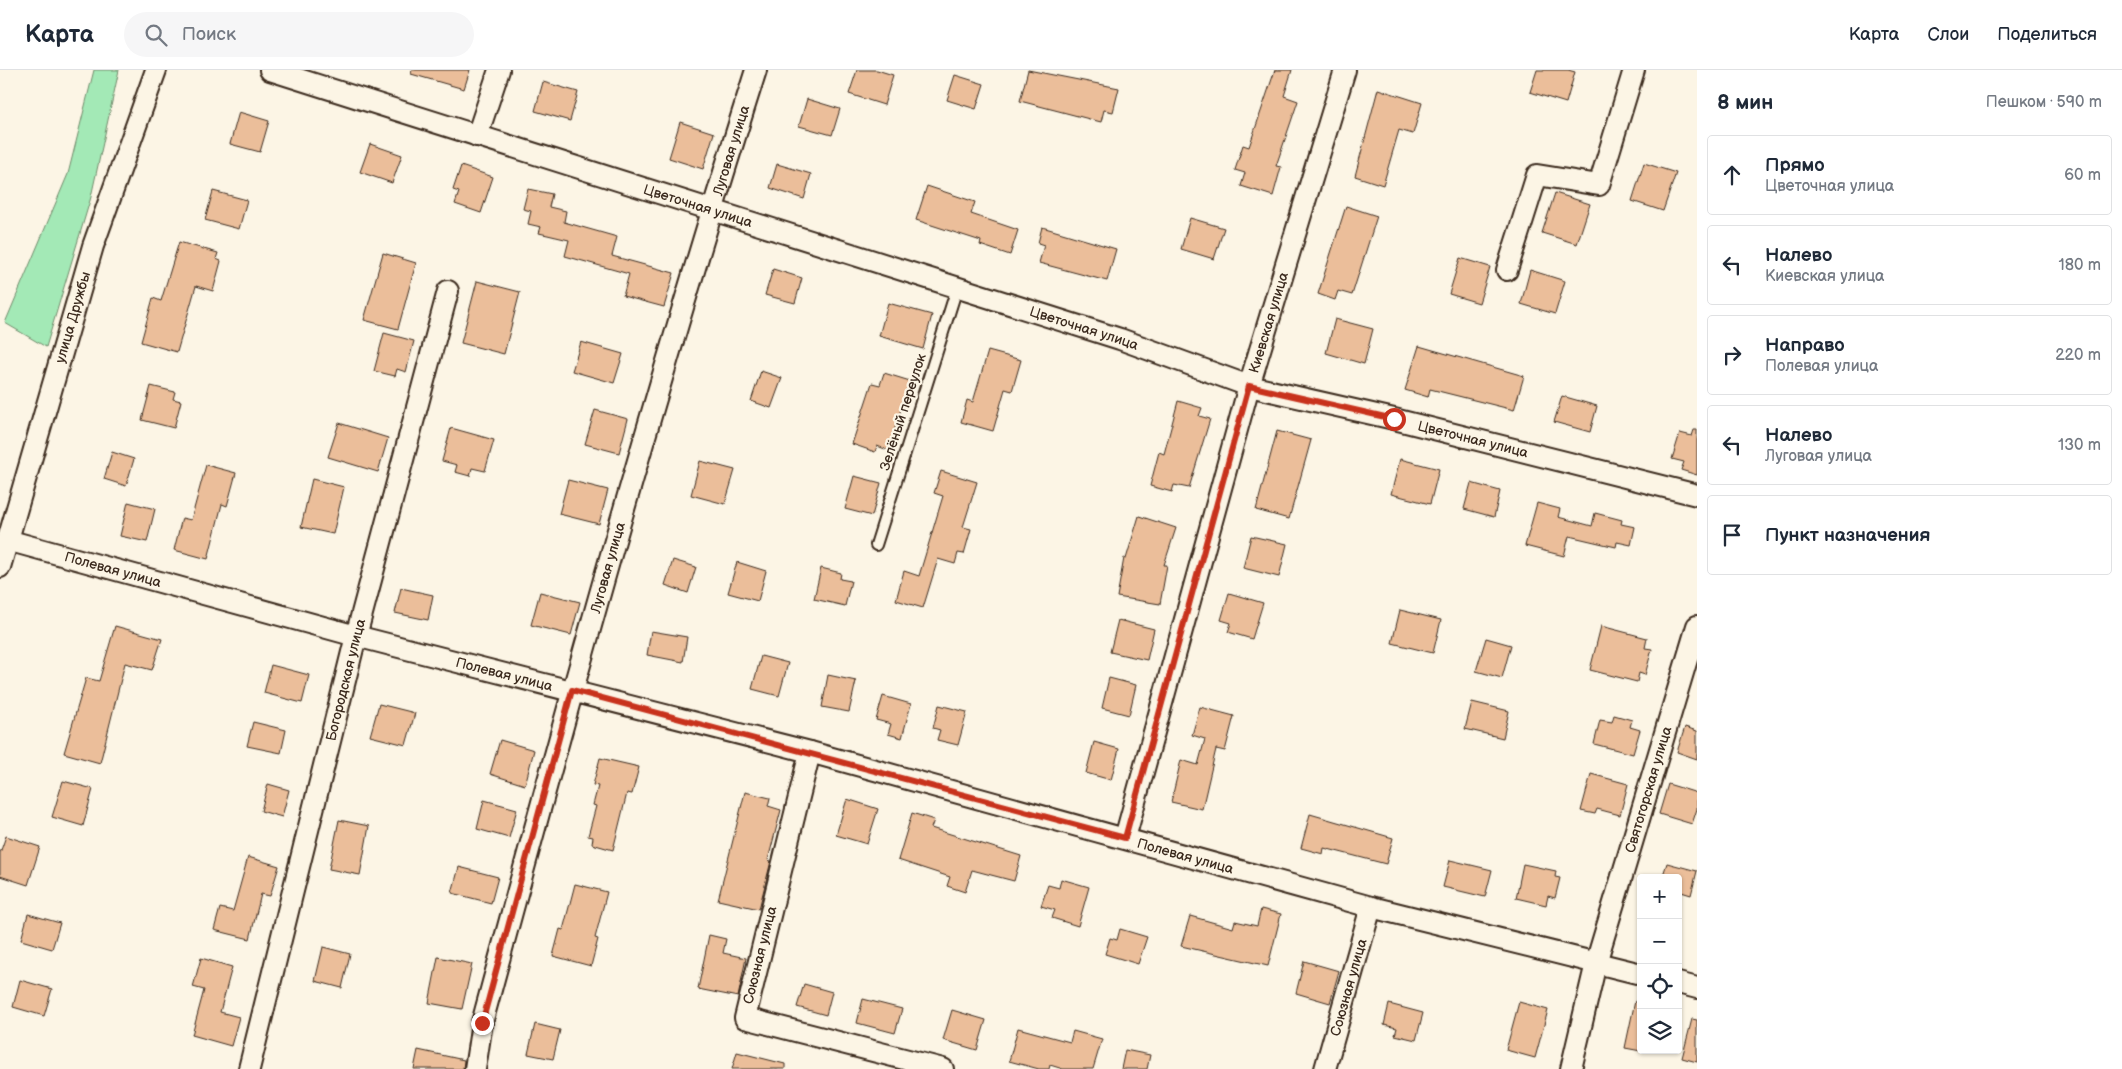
<!DOCTYPE html>
<html lang="ru">
<head>
<meta charset="utf-8">
<style>
  body { margin:0; font-family:"Balsamiq Sans",sans-serif; background:#f6f6f7; color:#1f2937 }
  .controls { position:absolute; right:15px; bottom:15px; display:grid; overflow:hidden; border-radius:5px; box-shadow:0 1px 4px #0004 }
  .controls button { width:45px; height:45px; display:grid; place-items:center; padding:0; border:0; border-bottom:1px solid #e0e1e3; background:#fff; color:#1f2937; font:25px sans-serif }
  .stop { position:absolute; width:15px; height:15px; margin:-11px; border:4px solid #c8321e; border-radius:50%; background:#fff }
  .stop.end { background:#c8321e; border-color:#fff; box-shadow:0 1px 5px #0008 }
  .list { margin:0; padding:0; list-style:none }
  h2 { display:flex; justify-content:space-between; align-items:center; height:65px; margin:0; padding:0 20px; font-size:21px }
  h2 small { font-size:16px; font-weight:400; color:#747a83 }
  .list li { display:grid; grid-template-columns:32px 1fr auto; gap:15px; align-items:center; box-sizing:border-box; height:80px; margin:0 10px 10px; padding:0 10px; border:1px solid #e0e1e3; border-radius:5px }
  .list b { display:block; font-size:19px; white-space:nowrap }
  .list p { margin:0; font-size:16px; white-space:nowrap; color:#747a83 }
  .list em { font-size:16px; font-style:normal; color:#747a83 }
  .icon { flex:none; width:28px; height:28px; fill:none; stroke:currentColor; stroke-width:2; stroke-linecap:round; stroke-linejoin:round }
  .map { position:relative; flex:none; width:1697px; height:999px; overflow:hidden }
  header { display:flex; align-items:center; gap:30px; box-sizing:border-box; height:70px; padding:0 25px; background:#fff; border-bottom:1px solid #e0e1e3 }
  header strong { font-size:24px }
  nav { display:flex; gap:28px; margin-inline-start:auto; font-size:18px }
  .search { width:350px; height:45px; background:#f6f6f7; display:flex; align-items:center; gap:12px; box-sizing:border-box; padding:0 18px; border-radius:28px; color:#747a83; font-size:19px }
  main { display:flex }
  aside { flex:1; background:#fff }
  .map>svg:first-child { display:block }
</style>
</head>
<body>
<header>
<strong>Карта</strong>
<div class="search"><svg class="icon" aria-label="search" viewBox="0 0 24 24"><circle cx="10" cy="10" r="6"/><path d="M15 15l6 6"/></svg>Поиск</div>
<nav><a>Карта</a><a>Слои</a><a>Поделиться</a></nav>
</header>
<main>
<div class="map">
<svg width="1697" height="999" viewBox="0 0 1697 999">
  <rect width="100%" height="100%" fill="#fcf5e5"/>
  <filter id="ink" filterUnits="userSpaceOnUse"><feTurbulence type="fractalNoise" baseFrequency=".02" numOctaves="2"/><feDisplacementMap in="SourceGraphic" scale="10" xChannelSelector="R" yChannelSelector="G"/><feConvolveMatrix kernelMatrix="1 2 1 2 8 2 1 2 1" color-interpolation-filters="sRGB"/></filter>
  <g filter="url(#ink)">
    <!-- green -->
    <path fill="#a3e9b6" stroke="#6f8a6a" d="M 94,0 L 119,0 L 91,127 L 46,277 L 5,253 L 68,104 Z"/>
    <!-- building -->
    <g fill="#ebbe9a" stroke="#3b2a1e">
      <path d="M 412,0 L 470,0 L 464,19 L 411,4 Z"/>
      <path d="M 857,0 L 877,0 L 893,5 L 884,35 L 849,24 Z"/>
      <path d="M 1028,0 L 1119,18 L 1113,42 L 1104,40 L 1101,52 L 1020,31 Z"/>
      <path d="M 1275,0 L 1292,0 L 1284,26 L 1298,31 L 1276,96 L 1281,97 L 1273,126 L 1241,116 L 1245,103 L 1235,100 L 1243,75 L 1249,77 Z"/>
      <path d="M 1537,0 L 1568,0 L 1575,2 L 1566,33 L 1530,22 Z"/>
      <path d="M 955,5 L 984,14 L 976,39 L 947,30 Z"/>
      <path d="M 543,12 L 578,22 L 570,51 L 535,41 Z"/>
      <path d="M 1378,19 L 1422,33 L 1413,64 L 1399,60 L 1383,115 L 1355,106 Z"/>
      <path d="M 807,29 L 840,39 L 832,65 L 799,56 Z"/>
      <path d="M 239,42 L 269,51 L 260,82 L 230,74 Z"/>
      <path d="M 680,52 L 714,63 L 703,99 L 669,88 Z"/>
      <path d="M 370,74 L 402,85 L 392,113 L 360,102 Z"/>
      <path d="M 1644,93 L 1676,103 L 1663,141 L 1632,131 Z"/>
      <path d="M 777,94 L 811,104 L 804,129 L 770,118 Z"/>
      <path d="M 461,96 L 493,107 L 481,143 L 455,134 L 459,122 L 453,120 Z"/>
      <path d="M 927,116 L 975,132 L 971,144 L 1018,160 L 1010,185 L 980,175 L 981,171 L 916,150 Z"/>
      <path d="M 528,119 L 552,124 L 549,137 L 566,141 L 564,152 L 617,167 L 612,186 L 674,203 L 664,237 L 623,226 L 629,204 L 565,186 L 569,170 L 539,163 L 541,157 L 528,154 L 531,141 L 523,139 Z"/>
      <path d="M 213,121 L 247,130 L 239,159 L 205,150 Z"/>
      <path d="M 1555,123 L 1590,134 L 1577,174 L 1542,163 Z"/>
      <path d="M 1346,136 L 1377,146 L 1352,225 L 1338,221 L 1335,230 L 1318,224 Z"/>
      <path d="M 1190,148 L 1224,158 L 1214,189 L 1181,179 Z"/>
      <path d="M 1042,157 L 1116,179 L 1107,211 L 1039,193 L 1044,175 L 1038,173 Z"/>
      <path d="M 179,172 L 218,183 L 216,189 L 221,191 L 213,221 L 196,216 L 177,282 L 141,272 L 153,228 L 161,231 Z"/>
      <path d="M 383,183 L 416,193 L 398,259 L 364,250 Z"/>
      <path d="M 1460,188 L 1490,197 L 1479,233 L 1449,224 Z"/>
      <path d="M 773,199 L 802,208 L 795,233 L 765,225 Z"/>
      <path d="M 1530,200 L 1565,211 L 1555,244 L 1521,234 Z"/>
      <path d="M 477,211 L 520,222 L 504,284 L 461,273 Z"/>
      <path d="M 888,233 L 932,245 L 923,279 L 879,266 Z"/>
      <path d="M 1335,249 L 1373,259 L 1364,294 L 1326,283 Z"/>
      <path d="M 384,263 L 414,271 L 406,302 L 397,299 L 395,306 L 374,301 Z"/>
      <path d="M 581,272 L 623,284 L 614,313 L 572,301 Z"/>
      <path d="M 1419,276 L 1524,306 L 1514,340 L 1430,319 L 1428,327 L 1405,320 Z"/>
      <path d="M 988,281 L 1021,290 L 1012,321 L 1005,319 L 993,361 L 961,352 L 967,330 L 973,332 Z"/>
      <path d="M 761,301 L 782,308 L 771,338 L 751,331 Z"/>
      <path d="M 884,303 L 910,311 L 888,380 L 877,376 L 875,382 L 852,374 L 872,313 L 880,315 Z"/>
      <path d="M 151,316 L 175,322 L 173,329 L 181,331 L 174,358 L 142,350 Z"/>
      <path d="M 1562,326 L 1597,336 L 1590,362 L 1554,352 Z"/>
      <path d="M 1178,331 L 1202,338 L 1199,346 L 1210,349 L 1189,418 L 1174,415 L 1172,422 L 1150,416 L 1159,382 L 1164,384 Z"/>
      <path d="M 595,340 L 628,349 L 619,383 L 585,374 Z"/>
      <path d="M 339,353 L 388,368 L 378,402 L 328,387 Z"/>
      <path d="M 451,358 L 494,370 L 485,401 L 472,398 L 470,406 L 455,402 L 457,395 L 442,391 Z"/>
      <path d="M 1694,360 L 1697,360 L 1697,405 L 1681,400 L 1684,392 L 1672,389 L 1680,363 L 1692,366 Z"/>
      <path d="M 1277,361 L 1311,370 L 1289,449 L 1256,440 Z"/>
      <path d="M 112,382 L 134,389 L 126,416 L 104,409 Z"/>
      <path d="M 1400,389 L 1439,399 L 1430,434 L 1391,424 Z"/>
      <path d="M 700,391 L 735,400 L 725,434 L 691,425 Z"/>
      <path d="M 206,395 L 236,403 L 227,436 L 222,434 L 208,489 L 174,480 L 182,448 L 191,450 Z"/>
      <path d="M 941,401 L 977,412 L 963,457 L 971,459 L 964,484 L 958,483 L 955,494 L 938,489 L 923,538 L 896,530 L 904,501 L 919,506 L 943,426 L 934,423 Z"/>
      <path d="M 854,406 L 881,413 L 872,446 L 845,439 Z"/>
      <path d="M 312,409 L 344,417 L 333,464 L 301,457 Z"/>
      <path d="M 568,410 L 608,420 L 599,454 L 559,444 Z"/>
      <path d="M 1471,413 L 1500,421 L 1494,447 L 1464,439 Z"/>
      <path d="M 128,432 L 155,439 L 147,472 L 120,466 Z"/>
      <path d="M 1537,433 L 1560,439 L 1558,447 L 1592,456 L 1595,443 L 1622,450 L 1621,454 L 1635,457 L 1631,475 L 1617,472 L 1616,477 L 1569,466 L 1564,486 L 1525,476 Z"/>
      <path d="M 1139,446 L 1176,458 L 1164,495 L 1167,495 L 1160,534 L 1117,527 L 1124,488 L 1126,489 Z"/>
      <path d="M 1251,466 L 1287,474 L 1279,507 L 1243,498 Z"/>
      <path d="M 673,490 L 696,497 L 688,523 L 665,515 Z"/>
      <path d="M 737,492 L 766,501 L 758,531 L 728,523 Z"/>
      <path d="M 821,498 L 841,503 L 840,509 L 851,511 L 845,536 L 814,529 Z"/>
      <path d="M 401,518 L 433,525 L 428,550 L 395,543 Z"/>
      <path d="M 540,522 L 580,532 L 571,565 L 531,555 Z"/>
      <path d="M 1229,523 L 1263,533 L 1252,569 L 1228,562 L 1231,553 L 1221,550 Z"/>
      <path d="M 1400,540 L 1441,550 L 1433,583 L 1392,573 Z"/>
      <path d="M 1118,550 L 1154,559 L 1147,590 L 1110,582 Z"/>
      <path d="M 115,556 L 162,569 L 152,600 L 125,593 L 100,693 L 64,683 L 86,608 L 99,611 Z"/>
      <path d="M 1601,556 L 1647,568 L 1645,578 L 1652,579 L 1645,605 L 1639,603 L 1637,612 L 1590,600 Z"/>
      <path d="M 651,561 L 687,567 L 683,592 L 647,585 Z"/>
      <path d="M 1486,568 L 1511,575 L 1502,608 L 1476,601 Z"/>
      <path d="M 761,586 L 788,593 L 779,626 L 752,619 Z"/>
      <path d="M 271,595 L 309,605 L 302,633 L 264,623 Z"/>
      <path d="M 828,605 L 856,611 L 849,642 L 822,637 Z"/>
      <path d="M 1109,608 L 1136,615 L 1129,645 L 1102,638 Z"/>
      <path d="M 883,626 L 911,634 L 902,668 L 888,664 L 891,654 L 876,650 Z"/>
      <path d="M 1472,632 L 1509,641 L 1503,668 L 1465,659 Z"/>
      <path d="M 379,634 L 415,643 L 406,675 L 370,666 Z"/>
      <path d="M 939,635 L 967,642 L 958,675 L 937,670 L 940,660 L 933,658 Z"/>
      <path d="M 1200,637 L 1234,646 L 1225,681 L 1216,679 L 1202,739 L 1171,732 L 1181,690 L 1198,695 L 1205,669 L 1192,665 Z"/>
      <path d="M 1614,645 L 1632,650 L 1630,657 L 1640,660 L 1633,684 L 1594,674 L 1600,650 L 1612,652 Z"/>
      <path d="M 253,652 L 286,660 L 281,683 L 247,676 Z"/>
      <path d="M 1685,657 L 1697,661 L 1697,689 L 1677,682 Z"/>
      <path d="M 500,670 L 534,680 L 525,715 L 490,704 Z"/>
      <path d="M 1094,672 L 1119,679 L 1111,710 L 1086,703 Z"/>
      <path d="M 600,688 L 639,697 L 632,724 L 627,723 L 613,780 L 592,774 L 593,767 L 588,766 L 596,736 L 593,735 L 598,716 L 593,715 Z"/>
      <path d="M 1591,704 L 1628,714 L 1620,745 L 1597,739 L 1595,744 L 1581,741 Z"/>
      <path d="M 63,711 L 93,719 L 83,756 L 52,747 Z"/>
      <path d="M 268,714 L 289,720 L 282,747 L 261,741 Z"/>
      <path d="M 1668,714 L 1697,723 L 1697,739 L 1692,754 L 1659,744 Z"/>
      <path d="M 745,722 L 770,728 L 768,736 L 781,740 L 768,790 L 771,791 L 759,839 L 718,830 Z"/>
      <path d="M 847,729 L 878,739 L 867,774 L 836,765 Z"/>
      <path d="M 484,730 L 517,739 L 509,768 L 477,759 Z"/>
      <path d="M 912,743 L 934,750 L 931,758 L 1021,786 L 1014,811 L 972,800 L 965,822 L 947,816 L 950,807 L 898,790 Z"/>
      <path d="M 1310,744 L 1393,768 L 1386,794 L 1324,778 L 1323,784 L 1301,778 Z"/>
      <path d="M 339,750 L 369,756 L 360,805 L 329,799 Z"/>
      <path d="M 6,766 L 40,777 L 28,815 L 0,806 L 0,783 Z"/>
      <path d="M 248,787 L 279,796 L 270,826 L 261,824 L 250,869 L 214,860 L 220,838 L 233,841 Z"/>
      <path d="M 1450,790 L 1492,800 L 1485,827 L 1443,817 Z"/>
      <path d="M 1667,793 L 1697,801 L 1691,825 L 1678,821 L 1678,808 L 1662,808 Z"/>
      <path d="M 1523,794 L 1556,801 L 1555,807 L 1560,808 L 1555,828 L 1548,826 L 1546,835 L 1516,828 Z"/>
      <path d="M 459,797 L 498,807 L 491,833 L 452,823 Z"/>
      <path d="M 1061,809 L 1089,817 L 1078,856 L 1052,848 L 1055,840 L 1041,836 L 1048,815 L 1059,818 Z"/>
      <path d="M 575,814 L 607,822 L 595,868 L 598,869 L 591,896 L 553,886 L 560,859 L 563,860 Z"/>
      <path d="M 1261,839 L 1281,844 L 1268,896 L 1181,876 L 1190,846 L 1233,858 L 1235,851 L 1257,856 Z"/>
      <path d="M 28,844 L 60,853 L 52,879 L 21,870 Z"/>
      <path d="M 1120,859 L 1147,867 L 1138,894 L 1105,884 L 1110,868 L 1117,870 Z"/>
      <path d="M 709,865 L 726,869 L 723,883 L 746,888 L 738,927 L 698,919 Z"/>
      <path d="M 323,877 L 350,884 L 342,918 L 315,911 Z"/>
      <path d="M 438,887 L 472,894 L 462,939 L 429,933 Z"/>
      <path d="M 201,888 L 232,897 L 220,942 L 239,947 L 231,976 L 192,965 L 204,920 L 193,917 Z"/>
      <path d="M 1304,891 L 1339,901 L 1330,933 L 1296,923 Z"/>
      <path d="M 20,910 L 52,919 L 44,946 L 13,937 Z"/>
      <path d="M 804,914 L 832,922 L 826,945 L 797,937 Z"/>
      <path d="M 863,929 L 902,939 L 895,963 L 857,953 Z"/>
      <path d="M 1635,931 L 1641,932 L 1641,981 L 1625,978 Z"/>
      <path d="M 1519,932 L 1548,940 L 1535,988 L 1506,980 Z"/>
      <path d="M 1389,934 L 1423,943 L 1416,970 L 1395,965 L 1397,958 L 1384,955 Z"/>
      <path d="M 952,940 L 986,950 L 977,980 L 943,970 Z"/>
      <path d="M 1692,949 L 1697,950 L 1697,992 L 1682,988 Z"/>
      <path d="M 535,954 L 560,960 L 553,989 L 528,984 Z"/>
      <path d="M 1018,958 L 1070,972 L 1073,961 L 1102,969 L 1093,999 L 1063,999 L 1050,995 L 1049,999 L 1039,999 L 1009,991 Z"/>
      <path d="M 418,980 L 464,990 L 463,999 L 414,999 Z"/>
      <path d="M 1125,980 L 1150,985 L 1147,999 L 1121,999 Z"/>
      <path d="M 737,982 L 785,994 L 785,999 L 732,999 Z"/>
    </g>
    <g fill="none" stroke-linecap="round" stroke-linejoin="round">
      <defs>
        <path id="lane" d="M 876,475 L 957,218"/>
        <g id="street">
          <path id="s1" d="M 270,0 L 1120,269 L 1249,316 L 1394,349 L 1697,425"/>
          <path d="M 477,66 L 499,0"/>
          <path d="M 1507,200 L 1537,105 L 1599,115 L 1634,0"/>
          <path id="s2" d="M 7,470 L 356,566 L 810,682 L 1371,837 L 1641,904"/>
          <path id="s3" d="M 0,497 L 93,176 L 156,0"/>
          <path d="M 810,682 L 745,948 L 943,999"/>
          <path id="s4" d="M 1125,768 L 1249,316 L 1345,0"/>
          <path d="M 1678,913 L 1697,918"/>
          <path id="s5" d="M 249,999 L 356,566 L 448,221"/>
          <path id="s6" d="M 475,999 L 482,953 C 568,634 656,315 756,0"/>
          <path id="s7" d="M 1325,999 L 1371,837"/>
          <path id="s8" d="M 1571,999 L 1596,893 L 1697,556"/>
        </g>
      </defs>
      <!-- lane casing -->
      <use href="#lane" stroke="#3b2a1e" stroke-width="14"/>
      <!-- street casing -->
      <use href="#street" stroke="#3b2a1e" stroke-width="24"/>
      <!-- lane -->
      <use href="#lane" stroke="#fcf5e5" stroke-width="10"/>
      <!-- street -->
      <use href="#street" stroke="#fcf5e5" stroke-width="20"/>
    </g>
  </g>
  <g fill="none" stroke-linecap="round" stroke-linejoin="round" filter="url(#ink)">
    <!-- route -->
    <path stroke="#c8321e" stroke-width="6" d="M 482,953 L 572,620 L 1125,768 L 1249,316 L 1394,349"/>
  </g>
  <g text-anchor="middle" dominant-baseline="central" stroke-width="4.5" stroke-linejoin="round" paint-order="stroke">
    <!-- street labels -->
    <g font-size="14" fill="#3b2a1e" stroke="#fcf5e5">
      <text stroke="none"><textPath href="#s6" startOffset="954">Луговая улица</textPath></text>
      <text stroke="none"><textPath href="#s1" startOffset="449">Цветочная улица</textPath></text>
      <text stroke="none"><textPath href="#s3" startOffset="260">улица Дружбы</textPath></text>
      <text stroke="none"><textPath href="#s4" startOffset="535">Киевская улица</textPath></text>
      <text stroke="none"><textPath href="#s1" startOffset="854">Цветочная улица</textPath></text>
      <text transform="translate(903 342) rotate(-72)">Зелёный переулок</text>
      <text stroke="none"><textPath href="#s1" startOffset="1259">Цветочная улица</textPath></text>
      <text stroke="none"><textPath href="#s6" startOffset="519">Луговая улица</textPath></text>
      <text stroke="none"><textPath href="#s2" startOffset="110">Полевая улица</textPath></text>
      <text stroke="none"><textPath href="#s2" startOffset="515">Полевая улица</textPath></text>
      <text stroke="none"><textPath href="#s5" startOffset="401">Богородская улица</textPath></text>
      <text stroke="none"><textPath href="#s8" startOffset="290">Святогорская улица</textPath></text>
      <text stroke="none"><textPath href="#s2" startOffset="1220">Полевая улица</textPath></text>
      <text transform="translate(760 885) rotate(-76)">Союзная улица</text>
      <text stroke="none"><textPath href="#s7" startOffset="85">Союзная улица</textPath></text>
    </g>
  </g>
</svg>
<div class="controls">
<button>+</button>
<button>−</button>
<button><svg class="icon" aria-label="locate" viewBox="0 0 24 24"><circle cx="12" cy="12" r="6"/><path d="M12 2v4M12 18v4M2 12h4M18 12h4"/></svg></button>
<button><svg class="icon" aria-label="layers" viewBox="0 0 24 24"><path d="M12 4l9 5-9 5-9-5zM3 14l9 5 9-5"/></svg></button>
</div>
<div class="stop" style="left:1394px;top:349px"></div>
<div class="stop end" style="left:482px;top:953px"></div>
</div>
<aside>
<h2>8 мин<small>Пешком · 590 m</small></h2>
<ul class="list">
<li><svg class="icon" aria-label="ahead" viewBox="0 0 24 24"><path d="M12 20V5M6 11l6-6 6 6"/></svg><div><b>Прямо</b><p>Цветочная улица</p></div><em>60 m</em></li>
<li><svg class="icon" aria-label="left" viewBox="0 0 24 24"><path d="M17 20v-9H6M10 6l-5 5 5 5"/></svg><div><b>Налево</b><p>Киевская улица</p></div><em>180 m</em></li>
<li><svg class="icon" aria-label="right" viewBox="0 0 24 24"><path d="M7 20v-9h11M14 6l5 5-5 5"/></svg><div><b>Направо</b><p>Полевая улица</p></div><em>220 m</em></li>
<li><svg class="icon" aria-label="left" viewBox="0 0 24 24"><path d="M17 20v-9H6M10 6l-5 5 5 5"/></svg><div><b>Налево</b><p>Луговая улица</p></div><em>130 m</em></li>
<li><svg class="icon" aria-label="arrive" viewBox="0 0 24 24"><path d="M6 21V4h12l-3 4 3 4H6"/></svg><div><b>Пункт назначения</b></div></li>
</ul>
</aside>
</main>
</body>
</html>
